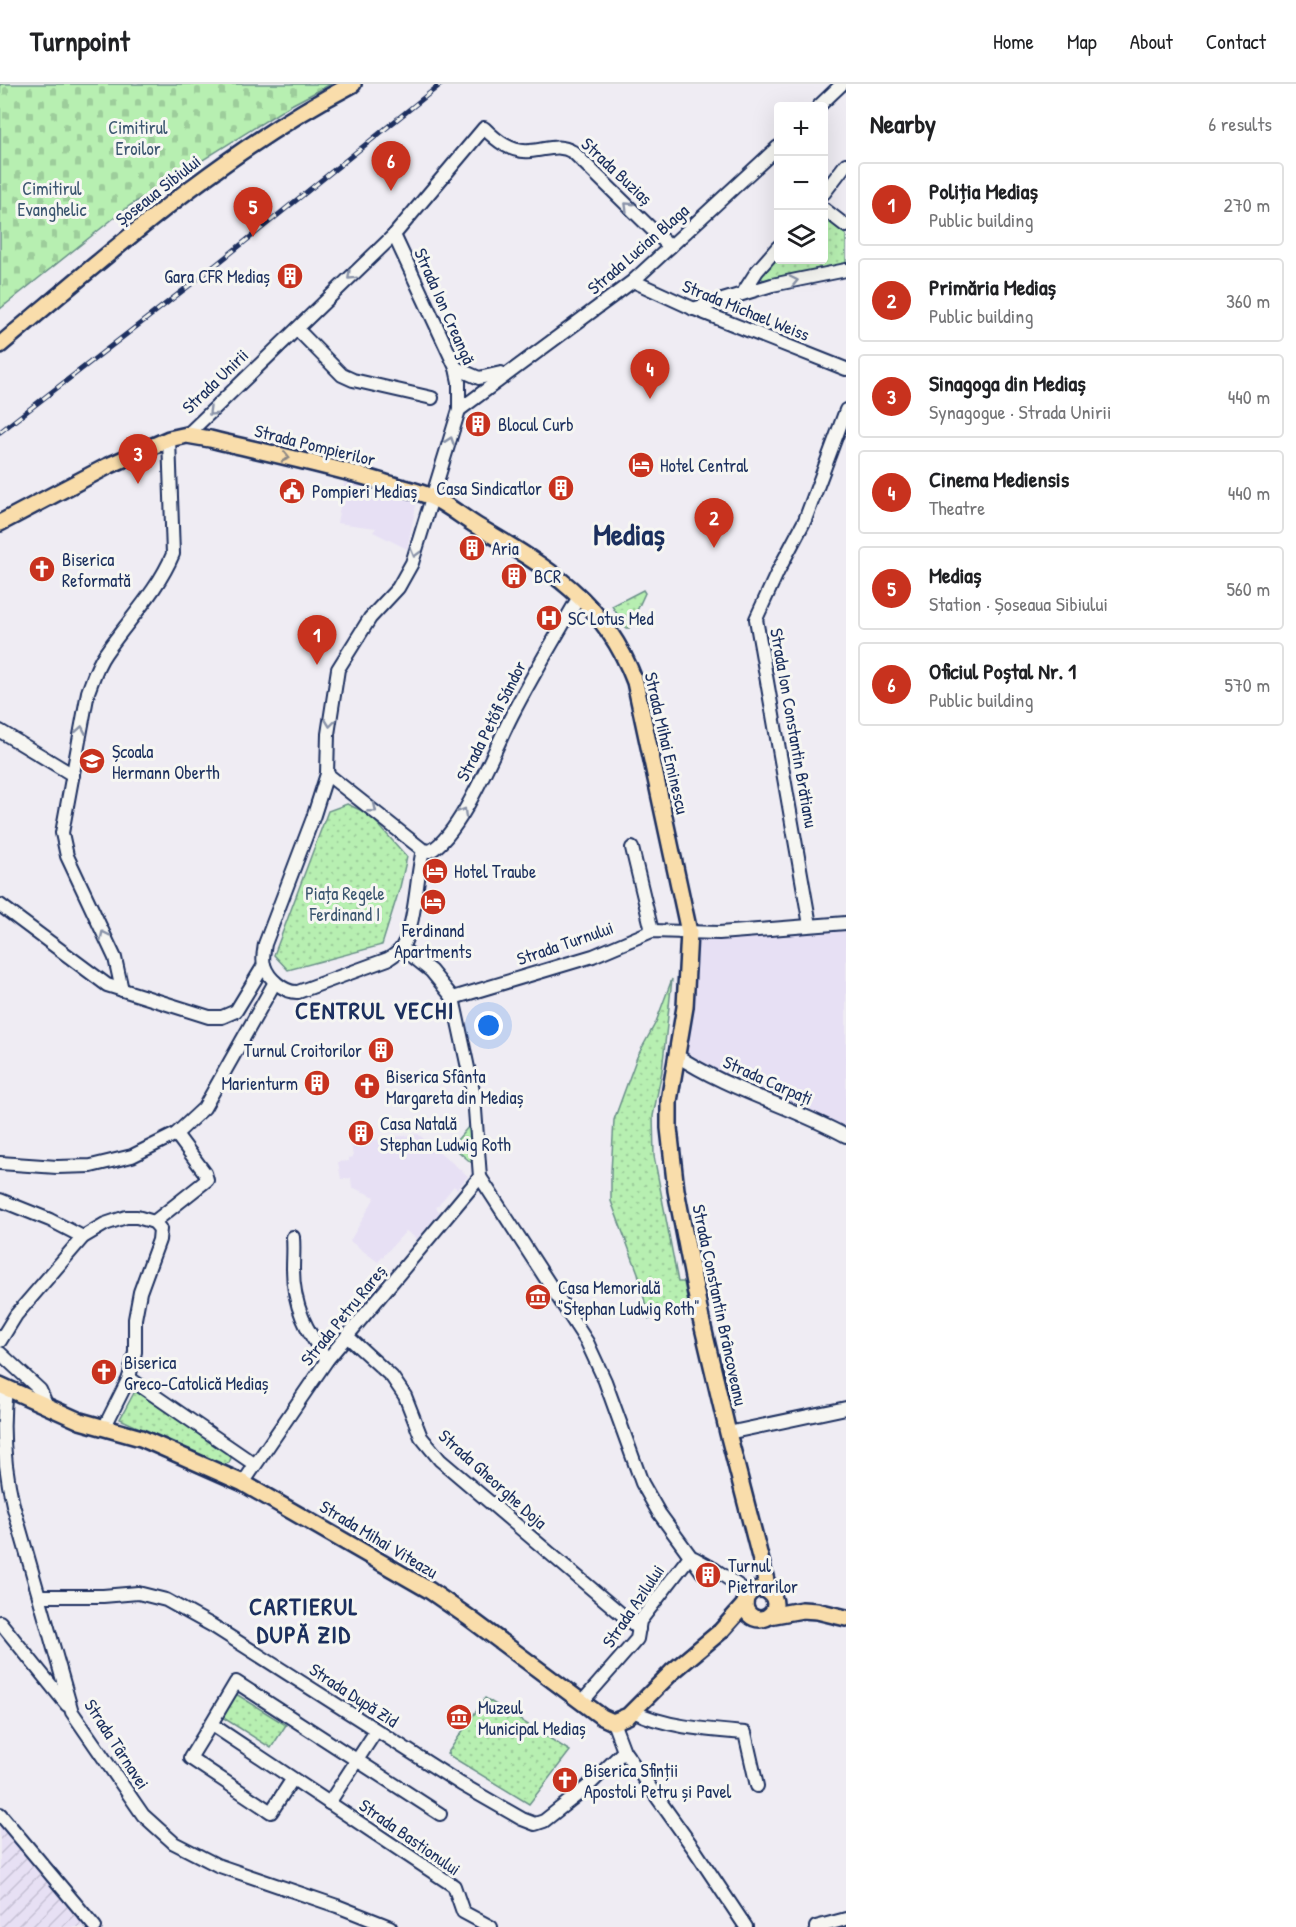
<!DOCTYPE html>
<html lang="en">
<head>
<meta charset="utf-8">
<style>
  body { margin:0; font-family:"Patrick Hand",sans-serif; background:#f2f2f2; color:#202124 }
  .controls { position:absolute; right:18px; top:18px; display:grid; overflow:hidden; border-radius:6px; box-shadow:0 6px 24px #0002 }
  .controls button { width:54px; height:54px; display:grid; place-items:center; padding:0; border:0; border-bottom:2px solid #e0e0e0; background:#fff; color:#202124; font:30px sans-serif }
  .you { position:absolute; left:489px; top:942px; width:21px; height:21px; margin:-15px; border:4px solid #fff; border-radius:50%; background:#1a73e8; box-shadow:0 0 0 9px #1a73e833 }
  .badge { display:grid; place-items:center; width:39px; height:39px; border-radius:50%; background:#c8321e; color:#fff; font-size:20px; font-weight:700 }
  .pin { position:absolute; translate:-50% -50px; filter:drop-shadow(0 2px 3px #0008) }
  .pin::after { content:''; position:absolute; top:32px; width:21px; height:18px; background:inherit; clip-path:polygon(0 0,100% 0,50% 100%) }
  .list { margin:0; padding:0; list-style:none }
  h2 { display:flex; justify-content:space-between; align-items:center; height:78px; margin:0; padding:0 24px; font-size:26px }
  h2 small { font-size:20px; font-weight:400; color:#757577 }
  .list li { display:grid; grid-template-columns:39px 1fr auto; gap:18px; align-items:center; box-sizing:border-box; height:84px; margin:0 12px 12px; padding:0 12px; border:2px solid #e0e0e0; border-radius:6px }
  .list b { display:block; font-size:22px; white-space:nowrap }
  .list p { margin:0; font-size:20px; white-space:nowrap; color:#757577 }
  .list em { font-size:20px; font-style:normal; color:#757577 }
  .icon { flex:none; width:33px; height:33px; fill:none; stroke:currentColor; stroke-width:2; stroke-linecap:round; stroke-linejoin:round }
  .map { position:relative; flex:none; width:846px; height:1843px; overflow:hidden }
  header { display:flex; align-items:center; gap:36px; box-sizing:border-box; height:84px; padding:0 30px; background:#fff; border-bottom:2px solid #e0e0e0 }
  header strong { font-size:28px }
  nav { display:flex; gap:33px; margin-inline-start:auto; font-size:21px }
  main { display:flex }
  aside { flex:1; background:#fff }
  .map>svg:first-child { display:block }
</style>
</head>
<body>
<header>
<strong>Turnpoint</strong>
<nav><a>Home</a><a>Map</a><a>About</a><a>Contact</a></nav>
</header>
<main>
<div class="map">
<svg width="846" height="1843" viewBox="0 0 846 1843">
  <defs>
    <pattern id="industrial-furrows" width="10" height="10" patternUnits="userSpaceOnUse" patternTransform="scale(1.5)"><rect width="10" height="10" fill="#e7e0f4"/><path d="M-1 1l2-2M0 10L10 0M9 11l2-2" fill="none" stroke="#c6c0d4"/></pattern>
    <pattern id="green-dots" width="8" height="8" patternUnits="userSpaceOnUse" patternTransform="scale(1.5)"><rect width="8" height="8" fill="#b7efb1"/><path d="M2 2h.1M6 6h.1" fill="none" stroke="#9dcd9b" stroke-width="1.8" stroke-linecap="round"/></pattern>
    <pattern id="cemetery-stones" width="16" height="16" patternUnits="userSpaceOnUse" patternTransform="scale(1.5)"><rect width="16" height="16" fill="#b7efb1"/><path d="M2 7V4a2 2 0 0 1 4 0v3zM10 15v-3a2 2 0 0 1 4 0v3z" fill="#9dcd9b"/></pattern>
  </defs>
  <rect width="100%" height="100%" fill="#efecf3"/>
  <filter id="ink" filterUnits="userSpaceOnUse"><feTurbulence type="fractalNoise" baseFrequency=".0167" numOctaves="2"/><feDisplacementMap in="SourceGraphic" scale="12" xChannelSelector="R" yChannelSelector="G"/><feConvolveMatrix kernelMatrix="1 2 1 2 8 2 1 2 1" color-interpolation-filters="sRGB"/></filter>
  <g filter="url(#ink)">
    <!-- built -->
    <g fill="#e7e0f4">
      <path d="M 345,395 L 417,417 L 407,465 L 373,448 L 376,444 L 337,439 Z"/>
      <path d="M 846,839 L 846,1052 L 676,971 L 689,848 Z"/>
      <path d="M 418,1050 L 468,1092 L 457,1105 L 454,1102 L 436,1124 L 440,1128 L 417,1155 L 406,1147 L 378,1178 L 350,1157 L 375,1113 L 352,1103 L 351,1094 L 341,1095 L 338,1078 L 349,1077 L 349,1074 L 353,1073 L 351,1059 Z"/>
    </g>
    <!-- industrial -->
    <path fill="url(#industrial-furrows)" d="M 0,1728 L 79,1817 L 102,1843 L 0,1843 Z"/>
    <!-- green -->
    <g fill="url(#green-dots)" stroke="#698f88" stroke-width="1.5">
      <path d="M 824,133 L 846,151 L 846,186 L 772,201 L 759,193 L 778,163 L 778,176 L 824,176 Z"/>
      <path d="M 643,506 L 645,509 L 629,544 L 626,544 L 612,522 Z"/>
      <path d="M 347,720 L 369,730 L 407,773 L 400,803 L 382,861 L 288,886 L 274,871 L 328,727 Z"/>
      <path d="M 672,895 L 662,987 L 653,1032 L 654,1072 L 678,1198 L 684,1198 L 690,1229 L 649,1235 L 638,1189 L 611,1117 L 611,1088 L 614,1036 L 637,973 L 656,938 Z"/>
      <path d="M 469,1042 L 474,1081 L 452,1062 Z"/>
      <path d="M 135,1307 L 227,1366 L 231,1374 L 229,1379 L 222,1381 L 215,1379 L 120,1335 Z"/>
      <path d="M 236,1610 L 286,1641 L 271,1664 L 222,1633 Z"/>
      <path d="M 485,1614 L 570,1667 L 529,1720 L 447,1670 Z"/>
    </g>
    <!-- cemetery -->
    <path fill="url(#cemetery-stones)" stroke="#698f88" stroke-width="1.5" d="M 0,0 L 331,0 L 291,21 L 129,122 L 0,225 Z"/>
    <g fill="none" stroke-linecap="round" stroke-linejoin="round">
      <!-- minor-tunnel -->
      <path stroke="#c5c6d5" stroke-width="12" stroke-dasharray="12 6" stroke-linecap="butt" d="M 702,1488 L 713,1495"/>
      <defs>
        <g id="minor">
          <path d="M 819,22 L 842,0"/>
          <path d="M 824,109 L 846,80"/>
          <path d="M 824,125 L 846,142"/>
          <path d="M 394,151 L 456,284 L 459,298 L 459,326 L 412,479 L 398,504 L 370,534 L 338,585 L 328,650 L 327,690 L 313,734 L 265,860 C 264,866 262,875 264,881 C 268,894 284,909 298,908 L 388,875 C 393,872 399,868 402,863 C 416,840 416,794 423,766"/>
          <path d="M 633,197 L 692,224 L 846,285"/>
          <path d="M 743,209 L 757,187 L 778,163"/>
          <path d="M 693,225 L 772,201 L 846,186"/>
          <path d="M 297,245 L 342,291 L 353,296 L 432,314"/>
          <path d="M 456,284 L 479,294 L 501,289"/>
          <path d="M 459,326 L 633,197 L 778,63"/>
          <path d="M 187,351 L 394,151 L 484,44 C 496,56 511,69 530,67 C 546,66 558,59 573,68 L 670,163"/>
          <path d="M 0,647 L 73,691"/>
          <path d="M 327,690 L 423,766"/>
          <path d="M 632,764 L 652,847"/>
          <path d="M 423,766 L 430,767 C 461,751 495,664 512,631 C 533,590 557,551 580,511"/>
          <path d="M 0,821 L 107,901 L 209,933 L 222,933 L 236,927 L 264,881"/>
          <path d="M 810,841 L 756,535 L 778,487 L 805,436 L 846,326"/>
          <path d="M 402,864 L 431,887 L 453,914 L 474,1012 L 480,1093 L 587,1258 L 605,1297 L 642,1399 L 659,1429 L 702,1488"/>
          <path d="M 122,906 L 115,874 L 67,772 L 62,749 L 88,608 C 93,595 97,581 105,570 C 128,536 157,508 173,470 L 169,355"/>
          <path d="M 453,914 L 593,872 L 652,847 L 719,849 L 846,839"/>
          <path d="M 676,971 C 728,1006 791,1022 846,1052"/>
          <path d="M 0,1079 L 57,1083 L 91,1082 L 132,1072 L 176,1050 L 204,1024 L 275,898"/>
          <path d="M 0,1116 L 50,1136 L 83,1153"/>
          <path d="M 154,1138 L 207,1096 L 205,1089 L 176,1050"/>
          <path d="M 293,1153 C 294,1164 293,1174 293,1185 C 293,1223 307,1247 327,1276"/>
          <path d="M 347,1252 L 392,1293 L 405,1312 L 421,1353 L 440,1376 L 639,1545"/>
          <path d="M 0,1257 L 16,1231 L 83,1153 L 105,1140 L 126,1133 L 137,1133 L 154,1138"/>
          <path d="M 0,1269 L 40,1306 L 48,1324"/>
          <path d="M 129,1294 L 135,1268 L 135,1235 L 140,1208 L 159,1156 L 160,1145 L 154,1138"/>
          <path d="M 0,1305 L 6,1305 C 1,1344 4,1382 13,1421 L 72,1628 L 143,1731 L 174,1759 L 217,1781 L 337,1822 L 390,1843"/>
          <path d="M 104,1344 L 129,1294 L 254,1380"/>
          <path d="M 728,1349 L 846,1324"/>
          <path d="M 243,1399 L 327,1276 L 480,1093"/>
          <path d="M 694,1474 L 714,1485 L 749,1509"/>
          <path d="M 39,1512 L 103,1512 L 138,1509 L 166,1516 L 213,1542 L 461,1700 L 522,1735 L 535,1740 L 544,1737 L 587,1703 L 624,1667"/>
          <path d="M 0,1538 L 67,1621"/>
          <path d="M 582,1618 L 637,1555 L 640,1537 L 690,1472"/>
          <path d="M 633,1627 C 664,1643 710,1646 745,1649 L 757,1702"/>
          <path d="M 613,1638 L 624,1667 L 694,1765 L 746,1843"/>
          <path d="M 211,1640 L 236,1598 L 440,1730"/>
          <path d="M 292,1696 L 271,1728 L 190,1674 L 211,1640 L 454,1802 L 463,1828 L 491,1843"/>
          <path d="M 329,1719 L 376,1647"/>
          <path d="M 0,1730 L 95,1843"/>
          <path d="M 816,1843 L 846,1835"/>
        </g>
        <g id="major">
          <path d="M 0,261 C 112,167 222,68 353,0"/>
          <path d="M 0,439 L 108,382 L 169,355 L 187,351 L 210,355 C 268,369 326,381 383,398 C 398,403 416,406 431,413 C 447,420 462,433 477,442 C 547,483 605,517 635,598 L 689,848 L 685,923 L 669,1017 L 669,1044 L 676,1106 L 701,1235 L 728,1349 L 769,1508"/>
          <path d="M 0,1301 L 80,1337 L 141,1354 L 243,1399 L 429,1506 L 468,1533 L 602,1633 L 613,1638 L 628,1632 L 672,1588 L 721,1547 L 745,1520"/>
          <circle cx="760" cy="1520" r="15"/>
          <path d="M 769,1532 L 802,1526 L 817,1527 L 846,1534"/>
        </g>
      </defs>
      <!-- minor casing -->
      <use href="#minor" stroke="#1b2f5e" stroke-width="16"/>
      <!-- major casing -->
      <use href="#major" stroke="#1b2f5e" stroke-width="20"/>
      <!-- minor -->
      <use href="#minor" stroke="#f6f6f2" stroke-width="12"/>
      <!-- major -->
      <use href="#major" stroke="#f9ddab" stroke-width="15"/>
      <defs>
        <path id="rail" d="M 0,348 L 212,184 L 441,0"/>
      </defs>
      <!-- rail casing -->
      <use href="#rail" stroke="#1b2f5e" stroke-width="5"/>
      <!-- rail -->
      <use href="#rail" stroke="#f6f6f2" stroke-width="3" stroke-dasharray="9" stroke-linecap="butt"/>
    </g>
    <!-- one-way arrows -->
    <defs><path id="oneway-chevron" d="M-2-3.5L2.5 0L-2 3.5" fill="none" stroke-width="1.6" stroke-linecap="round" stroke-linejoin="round" transform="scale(1.5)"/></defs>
    <g stroke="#8892a8">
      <use href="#oneway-chevron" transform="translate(628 122) rotate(-136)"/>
      <use href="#oneway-chevron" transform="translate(351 192) rotate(136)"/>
      <use href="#oneway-chevron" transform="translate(794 197) rotate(-12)"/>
      <use href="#oneway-chevron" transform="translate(212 328) rotate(136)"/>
      <use href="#oneway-chevron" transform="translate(450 357) rotate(-71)"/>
      <use href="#oneway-chevron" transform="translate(415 469) rotate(106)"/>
      <use href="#oneway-chevron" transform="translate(330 639) rotate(97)"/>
      <use href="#oneway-chevron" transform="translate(81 646) rotate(-80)"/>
      <use href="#oneway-chevron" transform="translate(373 725) rotate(39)"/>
      <use href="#oneway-chevron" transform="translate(463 728) rotate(-59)"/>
      <use href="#oneway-chevron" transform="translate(104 851) rotate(-115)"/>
    </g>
    <use stroke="#8a8684" href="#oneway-chevron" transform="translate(286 373) rotate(13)"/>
  </g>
  <!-- icons -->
  <defs>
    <symbol id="building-disc" viewBox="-11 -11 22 22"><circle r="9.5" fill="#c8321e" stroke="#f6f6f2"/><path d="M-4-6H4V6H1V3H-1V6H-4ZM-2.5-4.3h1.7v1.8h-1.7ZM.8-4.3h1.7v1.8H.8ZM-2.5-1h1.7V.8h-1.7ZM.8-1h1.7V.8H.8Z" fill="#fff"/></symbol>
    <symbol id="hotel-disc" viewBox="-11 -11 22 22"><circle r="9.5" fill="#c8321e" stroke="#f6f6f2"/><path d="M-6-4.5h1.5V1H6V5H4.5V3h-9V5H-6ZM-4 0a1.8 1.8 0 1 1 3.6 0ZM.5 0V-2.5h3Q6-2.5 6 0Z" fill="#fff"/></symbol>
    <symbol id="civic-disc" viewBox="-11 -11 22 22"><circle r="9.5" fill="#c8321e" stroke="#f6f6f2"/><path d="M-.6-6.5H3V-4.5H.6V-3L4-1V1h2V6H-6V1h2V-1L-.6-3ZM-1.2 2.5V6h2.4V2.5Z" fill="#fff"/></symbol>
    <symbol id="church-disc" viewBox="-11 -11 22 22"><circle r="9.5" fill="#c8321e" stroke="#f6f6f2"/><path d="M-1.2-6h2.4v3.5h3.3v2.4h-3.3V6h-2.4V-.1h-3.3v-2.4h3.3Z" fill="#fff"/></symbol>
    <symbol id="hospital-disc" viewBox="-11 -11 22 22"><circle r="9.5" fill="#c8321e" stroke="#f6f6f2"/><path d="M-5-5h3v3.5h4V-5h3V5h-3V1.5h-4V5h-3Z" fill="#fff"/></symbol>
    <symbol id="school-disc" viewBox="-11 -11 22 22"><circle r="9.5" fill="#c8321e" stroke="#f6f6f2"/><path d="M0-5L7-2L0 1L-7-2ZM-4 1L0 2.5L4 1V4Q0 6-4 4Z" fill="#fff"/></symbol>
    <symbol id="museum-disc" viewBox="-11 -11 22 22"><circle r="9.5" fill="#c8321e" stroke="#f6f6f2"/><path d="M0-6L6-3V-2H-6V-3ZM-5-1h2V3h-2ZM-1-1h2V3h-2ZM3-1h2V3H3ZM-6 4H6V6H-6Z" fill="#fff"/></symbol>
  </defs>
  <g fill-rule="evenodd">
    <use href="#building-disc" x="275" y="177" width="30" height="30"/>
    <use href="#building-disc" x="463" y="325" width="30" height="30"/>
    <use href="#hotel-disc" x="626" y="366" width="30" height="30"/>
    <use href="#building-disc" x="546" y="389" width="30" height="30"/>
    <use href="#civic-disc" x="277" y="392" width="30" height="30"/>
    <use href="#building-disc" x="457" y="449" width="30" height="30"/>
    <use href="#church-disc" x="27" y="470" width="30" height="30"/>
    <use href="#building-disc" x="499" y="477" width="30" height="30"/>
    <use href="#hospital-disc" x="534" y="519" width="30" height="30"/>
    <use href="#school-disc" x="77" y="662" width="30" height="30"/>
    <use href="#hotel-disc" x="420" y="772" width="30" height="30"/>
    <use href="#hotel-disc" x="418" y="803" width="30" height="30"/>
    <use href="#building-disc" x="366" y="951" width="30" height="30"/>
    <use href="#building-disc" x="302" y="984" width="30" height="30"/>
    <use href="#church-disc" x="352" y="987" width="30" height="30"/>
    <use href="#building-disc" x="346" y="1034" width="30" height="30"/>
    <use href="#museum-disc" x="523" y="1198" width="30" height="30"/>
    <use href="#church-disc" x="89" y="1273" width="30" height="30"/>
    <use href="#building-disc" x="693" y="1476" width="30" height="30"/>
    <use href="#museum-disc" x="444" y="1618" width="30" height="30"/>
    <use href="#church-disc" x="550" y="1681" width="30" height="30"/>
  </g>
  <g text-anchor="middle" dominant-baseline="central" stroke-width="6" stroke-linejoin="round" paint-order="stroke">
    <!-- park labels -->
    <g font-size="18" fill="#3a556f" stroke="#f6f6f2">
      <text x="138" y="43">Cimitirul<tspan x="138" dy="21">Eroilor</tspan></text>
      <text x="52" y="104">Cimitirul<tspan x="52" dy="21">Evanghelic</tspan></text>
      <text x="345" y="809">Piața Regele<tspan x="345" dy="21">Ferdinand I</tspan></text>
    </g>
    <!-- street labels -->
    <g font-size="18" fill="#1b2f5e" stroke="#f6f6f2">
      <text transform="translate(617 87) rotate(43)">Strada Buziaș</text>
      <text transform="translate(158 106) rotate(-38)">Șoseaua Sibiului</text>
      <text transform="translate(638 165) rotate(-41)">Strada Lucian Blaga</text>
      <text transform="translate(445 222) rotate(66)">Strada Ion Creangă</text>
      <text transform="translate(746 226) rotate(22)">Strada Michael Weiss</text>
      <text transform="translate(215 297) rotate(-44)">Strada Unirii</text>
      <text transform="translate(315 361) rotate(14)">Strada Pompierilor</text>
      <text transform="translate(491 637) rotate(-63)">Strada Petőfi Sándor</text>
      <text transform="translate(794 644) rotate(80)">Strada Ion Constantin Brătianu</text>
      <text transform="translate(667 659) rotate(77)">Strada Mihai Eminescu</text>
      <text transform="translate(565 859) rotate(-19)">Strada Turnului</text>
      <text transform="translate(768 996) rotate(24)">Strada Carpați</text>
      <text transform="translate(720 1221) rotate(78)">Strada Constantin Brâncoveanu</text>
      <text transform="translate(343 1231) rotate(-51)">Strada Petru Rareș</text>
      <text transform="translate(493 1395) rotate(42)">Strada Gheorghe Doja</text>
      <text transform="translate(379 1455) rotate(31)">Strada Mihai Viteazu</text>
      <text transform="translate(633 1522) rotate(-56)">Strada Azilului</text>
      <text transform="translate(354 1611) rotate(33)">Strada După Zid</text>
      <text transform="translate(117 1660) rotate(57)">Strada Târnavei</text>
      <text transform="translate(410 1753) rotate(35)">Strada Bastionului</text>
    </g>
    <!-- poi labels -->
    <g font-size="18" fill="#1b2f5e" stroke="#f6f6f2" text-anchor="start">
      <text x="270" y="192" text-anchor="end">Gara CFR Mediaș</text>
      <text x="498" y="340">Blocul Curb</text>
      <text x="660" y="381">Hotel Central</text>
      <text x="542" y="404" text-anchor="end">Casa Sindicatlor</text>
      <text x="312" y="407">Pompieri Mediaș</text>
      <text x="492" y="464">Aria</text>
      <text x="62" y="475">Biserica<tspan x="62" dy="21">Reformată</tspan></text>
      <text x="534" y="492">BCR</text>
      <text x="568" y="534">SC Lotus Med</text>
      <text x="112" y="667">Școala<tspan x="112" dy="21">Hermann Oberth</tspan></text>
      <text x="454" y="787">Hotel Traube</text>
      <text x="433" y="846" text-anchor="middle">Ferdinand<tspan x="433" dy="21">Apartments</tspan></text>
      <text x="362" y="966" text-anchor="end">Turnul Croitorilor</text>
      <text x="386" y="992">Biserica Sfânta<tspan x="386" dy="21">Margareta din Mediaș</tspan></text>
      <text x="298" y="999" text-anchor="end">Marienturm</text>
      <text x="380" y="1039">Casa Natală<tspan x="380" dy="21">Stephan Ludwig Roth</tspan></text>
      <text x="558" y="1203">Casa Memorială<tspan x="558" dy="21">"Stephan Ludwig Roth"</tspan></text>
      <text x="124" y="1278">Biserica<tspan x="124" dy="21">Greco-Catolică Mediaș</tspan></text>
      <text x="728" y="1481">Turnul<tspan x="728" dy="21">Pietrarilor</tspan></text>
      <text x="478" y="1623">Muzeul<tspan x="478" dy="21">Municipal Mediaș</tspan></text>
      <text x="584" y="1686">Biserica Sfinții<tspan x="584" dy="21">Apostoli Petru și Pavel</tspan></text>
    </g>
    <!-- district labels -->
    <g font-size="24" font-weight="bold" letter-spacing="1.5" fill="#1b2f5e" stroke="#f6f6f2">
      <text x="375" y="926">CENTRUL VECHI</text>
      <text x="304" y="1522">CARTIERUL<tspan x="304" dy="28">DUPĂ ZID</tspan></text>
    </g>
    <!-- town labels -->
    <g font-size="30" font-weight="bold" fill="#1b2f5e" stroke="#f6f6f2">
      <text x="629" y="450">Mediaș</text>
    </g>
  </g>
</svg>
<div class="controls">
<button>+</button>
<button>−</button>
<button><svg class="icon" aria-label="layers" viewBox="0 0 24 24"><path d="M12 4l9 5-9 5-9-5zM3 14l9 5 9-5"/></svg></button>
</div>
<div class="you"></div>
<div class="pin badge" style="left:317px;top:581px">1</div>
<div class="pin badge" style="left:714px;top:464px">2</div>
<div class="pin badge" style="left:138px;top:400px">3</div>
<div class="pin badge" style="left:650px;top:315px">4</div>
<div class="pin badge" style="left:253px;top:153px">5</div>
<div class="pin badge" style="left:391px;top:107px">6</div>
</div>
<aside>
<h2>Nearby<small>6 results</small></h2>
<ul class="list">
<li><span class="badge">1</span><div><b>Poliția Mediaș</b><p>Public building</p></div><em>270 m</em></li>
<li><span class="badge">2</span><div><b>Primăria Mediaș</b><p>Public building</p></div><em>360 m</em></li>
<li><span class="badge">3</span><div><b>Sinagoga din Mediaș</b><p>Synagogue · Strada Unirii</p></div><em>440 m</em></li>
<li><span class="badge">4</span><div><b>Cinema Mediensis</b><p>Theatre</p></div><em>440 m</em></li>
<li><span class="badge">5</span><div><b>Mediaș</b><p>Station · Șoseaua Sibiului</p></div><em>560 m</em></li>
<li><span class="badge">6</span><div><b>Oficiul Poștal Nr. 1</b><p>Public building</p></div><em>570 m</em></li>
</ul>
</aside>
</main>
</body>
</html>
